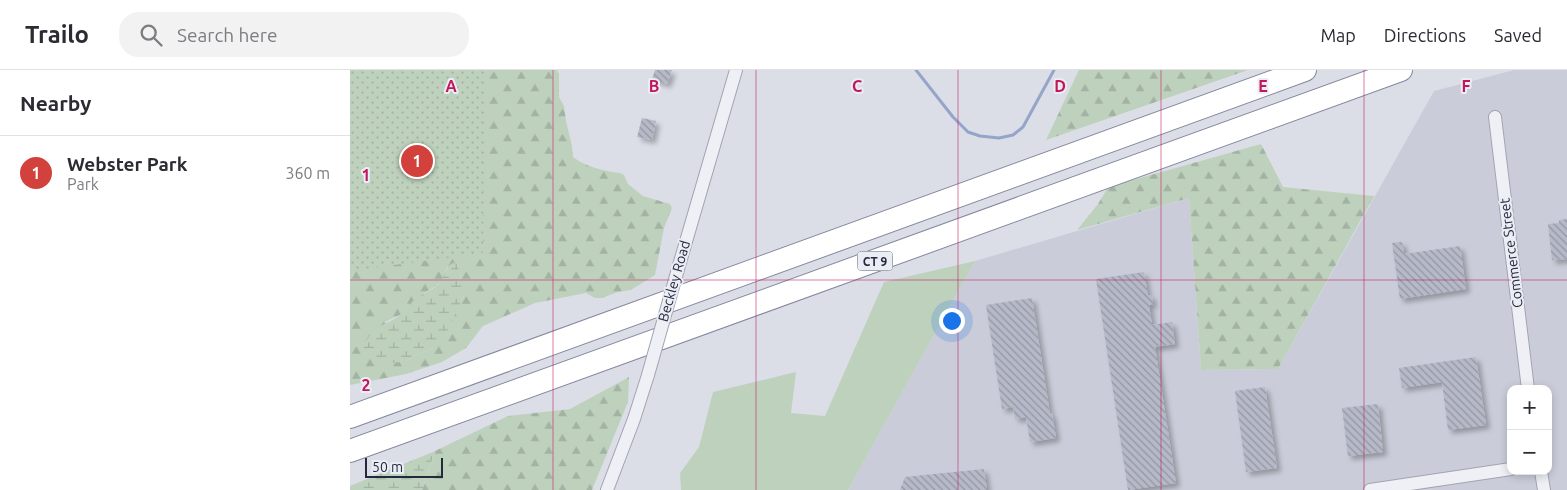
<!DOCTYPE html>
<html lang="en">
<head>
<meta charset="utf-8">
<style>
  body { margin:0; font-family:Ubuntu,sans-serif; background:#f2f2f3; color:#2b2b33 }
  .controls { position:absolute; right:15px; bottom:15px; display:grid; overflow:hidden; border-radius:10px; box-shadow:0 2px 8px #0003 }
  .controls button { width:45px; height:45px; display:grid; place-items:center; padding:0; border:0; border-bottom:1px solid #e1e1e2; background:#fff; color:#2b2b33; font:25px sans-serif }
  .scale { position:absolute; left:15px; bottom:12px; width:78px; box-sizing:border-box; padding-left:5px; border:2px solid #25293d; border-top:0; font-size:14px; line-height:18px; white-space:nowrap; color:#25293d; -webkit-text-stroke:4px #ebedf5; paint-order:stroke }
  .you { position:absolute; left:601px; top:250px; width:18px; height:18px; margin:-12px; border:4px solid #fff; border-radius:50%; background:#1a73e8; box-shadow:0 0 0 8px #1a73e833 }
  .badge { display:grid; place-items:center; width:32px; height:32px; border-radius:50%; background:#d2413b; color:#fff; font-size:16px; font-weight:700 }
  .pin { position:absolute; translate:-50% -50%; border:2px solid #fff; box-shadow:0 1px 5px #0006 }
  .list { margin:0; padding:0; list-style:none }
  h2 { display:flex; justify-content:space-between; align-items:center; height:65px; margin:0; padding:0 20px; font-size:21px }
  h2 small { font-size:16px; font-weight:400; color:#7c7c81 }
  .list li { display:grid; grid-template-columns:32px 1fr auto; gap:15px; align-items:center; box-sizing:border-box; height:75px; padding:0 20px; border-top:1px solid #e1e1e2 }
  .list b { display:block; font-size:19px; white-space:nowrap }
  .list p { margin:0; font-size:16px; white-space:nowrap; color:#7c7c81 }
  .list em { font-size:16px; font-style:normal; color:#7c7c81 }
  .icon { flex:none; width:28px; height:28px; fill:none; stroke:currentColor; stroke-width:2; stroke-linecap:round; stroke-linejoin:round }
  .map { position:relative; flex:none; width:1217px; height:420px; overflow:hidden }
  header { display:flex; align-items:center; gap:30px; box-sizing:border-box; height:70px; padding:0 25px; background:#fff; border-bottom:1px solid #e1e1e2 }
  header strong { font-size:24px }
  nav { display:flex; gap:28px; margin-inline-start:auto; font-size:18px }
  .search { width:350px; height:45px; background:#f2f2f3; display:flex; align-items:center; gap:12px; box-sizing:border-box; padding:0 18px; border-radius:20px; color:#7c7c81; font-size:19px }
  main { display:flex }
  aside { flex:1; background:#fff }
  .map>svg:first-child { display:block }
</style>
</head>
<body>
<header>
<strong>Trailo</strong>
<div class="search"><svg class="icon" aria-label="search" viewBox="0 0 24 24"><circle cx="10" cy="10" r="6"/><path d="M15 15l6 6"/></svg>Search here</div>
<nav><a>Map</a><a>Directions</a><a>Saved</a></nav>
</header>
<main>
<aside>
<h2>Nearby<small></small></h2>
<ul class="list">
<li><span class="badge">1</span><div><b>Webster Park</b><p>Park</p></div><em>360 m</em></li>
</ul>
</aside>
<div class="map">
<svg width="1217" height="420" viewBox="0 0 1217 420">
  <defs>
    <pattern id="forest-firs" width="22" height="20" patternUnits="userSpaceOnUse" patternTransform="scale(1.25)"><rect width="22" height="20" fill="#bed1bd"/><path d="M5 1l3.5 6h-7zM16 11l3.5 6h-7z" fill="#a3b3a3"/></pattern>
    <pattern id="wetland-marsh" width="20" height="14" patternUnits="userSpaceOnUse" patternTransform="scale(1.25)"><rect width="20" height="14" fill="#bed1bd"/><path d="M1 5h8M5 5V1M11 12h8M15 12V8" fill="none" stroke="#a3b3a3"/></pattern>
    <pattern id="park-dots" width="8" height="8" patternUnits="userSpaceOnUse" patternTransform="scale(1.25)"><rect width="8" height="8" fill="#bed1bd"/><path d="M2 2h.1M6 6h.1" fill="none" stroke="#a3b3a3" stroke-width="1.8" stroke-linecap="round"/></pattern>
    <pattern id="building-back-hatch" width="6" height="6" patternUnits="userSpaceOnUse" patternTransform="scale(1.25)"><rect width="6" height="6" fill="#b6b9c7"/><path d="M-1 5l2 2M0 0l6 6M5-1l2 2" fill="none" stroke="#9496a3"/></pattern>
    <filter id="shadow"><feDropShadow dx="4" dy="4" stdDeviation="2.5" flood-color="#0004"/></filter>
  </defs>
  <rect width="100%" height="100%" fill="#dcdee7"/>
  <!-- built -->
  <path fill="#cacdd9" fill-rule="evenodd" d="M 1164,0 L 1217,0 L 1217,420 L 498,420 L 625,191 L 839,128 L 851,300 L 928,299 L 1084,21 ZM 1161,319 L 1198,319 L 1198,401 L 1161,401 Z"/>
  <!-- green -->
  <path fill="#bed1bd" d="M 625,191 L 498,420 L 331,420 L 330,403 L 349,377 L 363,322 L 446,302 L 441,343 L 475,346 L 534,212 Z"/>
  <!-- forest -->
  <g fill="url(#forest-firs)" fill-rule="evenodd">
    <path d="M 0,0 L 207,0 L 209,4 L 209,27 L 214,36 L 216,51 L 222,76 L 223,87 C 236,97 254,101 270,103 L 274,105 L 278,114 L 293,126 L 320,134 L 322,138 L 314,158 L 305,205 L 281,220 L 268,222 L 252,228 L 245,228 L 236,223 L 185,233 L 133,256 L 116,278 L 92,292 L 56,304 L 0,315 ZM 107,194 L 111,207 L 114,226 L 82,279 L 65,285 L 57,291 L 35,252 L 52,244 L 76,222 L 86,216 L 92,211 L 97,197 Z"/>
    <path d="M 729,0 L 898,0 L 696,70 Z"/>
    <path d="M 911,74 L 933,117 L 1024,126 L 928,299 L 851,300 L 839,128 L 727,160 L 748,134 L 758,117 Z"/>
    <path d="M 279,307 L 278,332 L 242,420 L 72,420 L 85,381 L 158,346 L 220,339 Z"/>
  </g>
  <!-- wetland -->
  <g fill="url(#wetland-marsh)">
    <path d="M 103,193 L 107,194 L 111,207 L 118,216 L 99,258 L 88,275 L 82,279 L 65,285 L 57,291 L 30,295 L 16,285 L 13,279 C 21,255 35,256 52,244 C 56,241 58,236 62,232 C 70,225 80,221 88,215 C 95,209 94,197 103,193 Z"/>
    <path d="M 85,381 L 72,420 L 0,420 L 0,416 Z"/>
  </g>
  <!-- park -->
  <path fill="url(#park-dots)" d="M 0,0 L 135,0 L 133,183 L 0,201 Z"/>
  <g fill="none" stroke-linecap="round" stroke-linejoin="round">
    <!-- stream -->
    <path stroke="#95a4c9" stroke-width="3" d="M 566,0 L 603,47 L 618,62 L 630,66 L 649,68 L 663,65 L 673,57 L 704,0"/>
  </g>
  <!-- building -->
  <g fill="url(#building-back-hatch)" filter="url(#shadow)">
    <path d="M 305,0 L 322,0 L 317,14 L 302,9 Z"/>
    <path d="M 292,48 L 306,51 L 302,70 L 287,67 Z"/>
    <path d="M 1217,149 L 1217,189 L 1202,190 L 1198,154 L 1209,153 L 1209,150 Z"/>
    <path d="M 1052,172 L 1054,184 L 1110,176 L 1116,219 L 1050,229 L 1042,173 Z"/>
    <path d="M 794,202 L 798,226 L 802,225 L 803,234 L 799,235 L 802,255 L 822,252 L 825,274 L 805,277 L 826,413 L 778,420 L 746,209 Z"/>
    <path d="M 682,228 L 700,344 L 702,343 L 706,368 L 680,372 L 676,347 L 665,349 L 663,337 L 652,339 L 636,235 Z"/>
    <path d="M 1126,287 L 1136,355 L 1098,360 L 1092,312 L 1052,318 L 1049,298 Z"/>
    <path d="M 915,317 L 927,398 L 896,402 L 885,321 Z"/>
    <path d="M 1028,334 L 1033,382 L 998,386 L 992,338 Z"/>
    <path d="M 634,399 L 637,420 L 550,420 L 555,407 Z"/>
  </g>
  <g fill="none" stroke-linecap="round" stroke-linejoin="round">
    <defs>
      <g id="minor">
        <path d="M 1145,47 L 1178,319"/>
        <path d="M 328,199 L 386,0"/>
        <path d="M 1191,401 L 1194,420"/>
        <path d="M 257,420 L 284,349 L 298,305"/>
        <path d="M 1020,420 L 1161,399"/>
      </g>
      <g id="motorway">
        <path d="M 0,347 L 955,0"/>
        <path d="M 0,381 L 1051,0"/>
      </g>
    </defs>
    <!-- minor casing -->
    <use href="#minor" stroke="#a1a4b1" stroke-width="14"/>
    <!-- motorway casing -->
    <use href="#motorway" stroke="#83889e" stroke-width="24"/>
    <!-- minor -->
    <use href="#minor" stroke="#eff0f5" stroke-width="12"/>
    <!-- motorway -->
    <use href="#motorway" stroke="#fff" stroke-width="22"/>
    <defs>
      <path id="minor-bridge" d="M 298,305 L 328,199"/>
    </defs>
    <!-- minor-bridge casing -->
    <use href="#minor-bridge" stroke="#a1a4b1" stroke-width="14" stroke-linecap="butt"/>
    <!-- minor-bridge -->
    <use href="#minor-bridge" stroke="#eff0f5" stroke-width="12"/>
  </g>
  <!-- grid -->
  <path fill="none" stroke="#c2185b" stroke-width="1" stroke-opacity="0.55" d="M 203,0 L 203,420M 406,0 L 406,420M 608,0 L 608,420M 811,0 L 811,420M 1014,0 L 1014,420M 0,210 L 1217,210"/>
  <g text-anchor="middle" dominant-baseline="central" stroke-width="4" stroke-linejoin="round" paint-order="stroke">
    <!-- shield labels -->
    <rect fill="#ebedf5" stroke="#606474" stroke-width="1" x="507.5" y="181.5" width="35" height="19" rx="4"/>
    <g font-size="12" font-weight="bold" fill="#25293d">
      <text x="525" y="191">CT 9</text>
    </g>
    <!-- street labels -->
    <g font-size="14" fill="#25293d" stroke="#ebedf5">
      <text transform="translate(1161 183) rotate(-97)">Commerce Street</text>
      <text transform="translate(324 211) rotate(-74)">Beckley Road</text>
    </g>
  </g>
  <g font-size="16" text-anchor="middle" font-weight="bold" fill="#c2185b" stroke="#ebedf5" stroke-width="4" stroke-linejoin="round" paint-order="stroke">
    <text x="101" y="22">A</text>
    <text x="304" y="22">B</text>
    <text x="507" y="22">C</text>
    <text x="710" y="22">D</text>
    <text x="913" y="22">E</text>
    <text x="1116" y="22">F</text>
    <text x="16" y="111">1</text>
    <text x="16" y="321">2</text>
  </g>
</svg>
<div class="controls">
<button>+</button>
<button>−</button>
</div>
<div class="scale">50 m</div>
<div class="you"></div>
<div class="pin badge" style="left:67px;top:91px">1</div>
</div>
</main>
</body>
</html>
